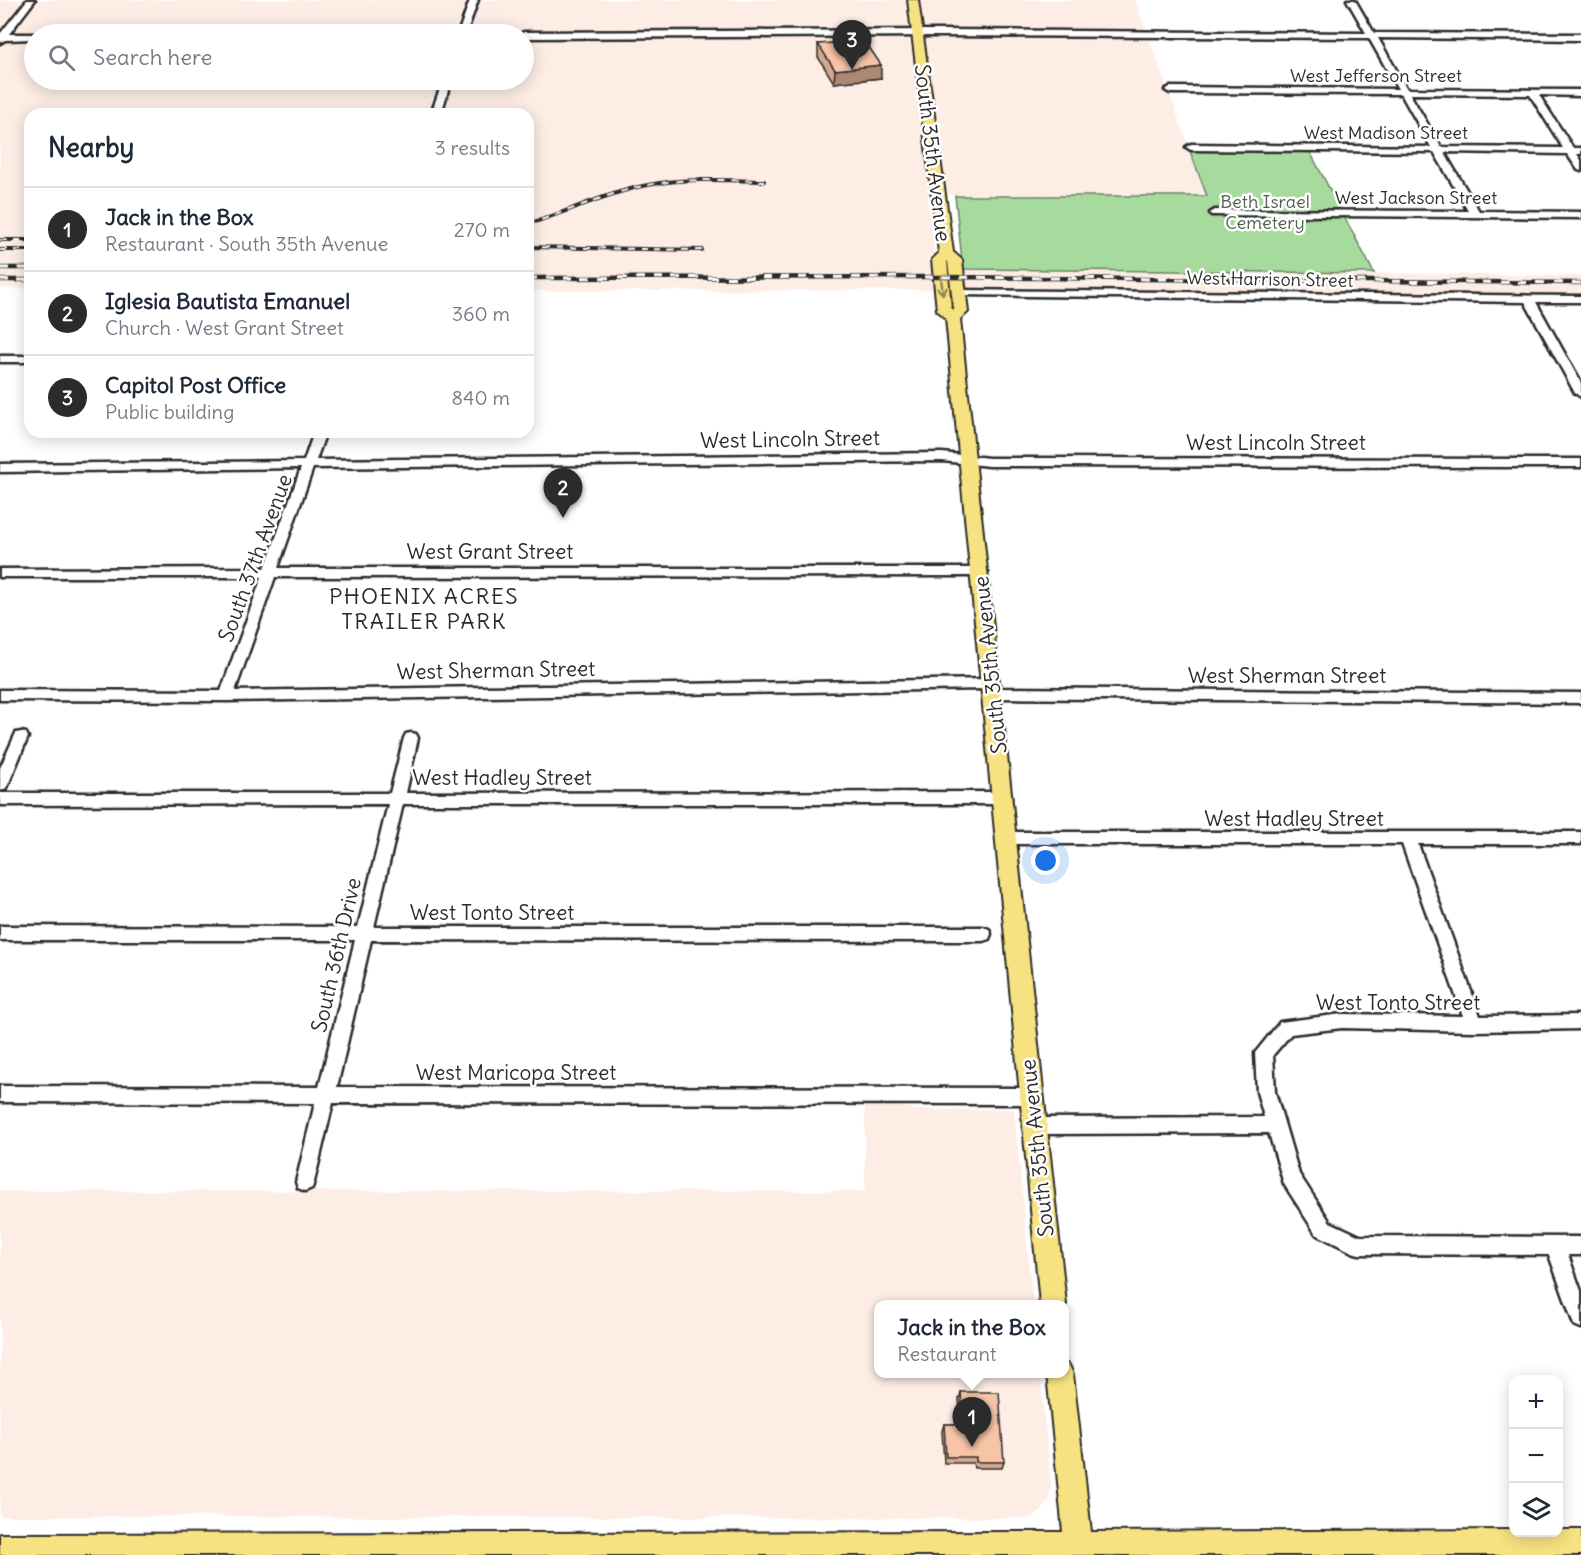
<!DOCTYPE html>
<html lang="en">
<head>
<meta charset="utf-8">
<style>
  body { margin:0; font-family:Delius,sans-serif; background:#f6f6f7; color:#1f2937 }
  .controls { position:absolute; right:18px; bottom:18px; display:grid; overflow:hidden; border-radius:12px; box-shadow:0 3px 15px #0003 }
  .controls button { width:54px; height:54px; display:grid; place-items:center; padding:0; border:0; border-bottom:2px solid #e0e1e3; background:#fff; color:#1f2937; font:30px sans-serif }
  .you { position:absolute; left:1046px; top:861px; width:21px; height:21px; margin:-15px; border:4px solid #fff; border-radius:50%; background:#1a73e8; box-shadow:0 0 0 9px #1a73e833 }
  .badge { display:grid; place-items:center; width:39px; height:39px; border-radius:50%; background:#2b2b2b; color:#fff; font-size:20px; font-weight:700 }
  .pin { position:absolute; translate:-50% -50px; filter:drop-shadow(0 2px 3px #0008) }
  .pin::after { content:''; position:absolute; top:32px; width:21px; height:18px; background:inherit; clip-path:polygon(0 0,100% 0,50% 100%) }
  .popup { position:absolute; left:874px; top:1300px; width:195px; height:78px; box-sizing:border-box; display:grid; place-content:center; border-radius:12px; background:#fff; filter:drop-shadow(0 2px 4px #0005); font-size:20px; white-space:nowrap; color:#747a83 }
  .popup b { font-size:22px; color:#1f2937 }
  .popup::after { content:''; position:absolute; left:50%; top:100%; margin-left:-12px; border:12px solid transparent; border-top-color:#fff }
  .list { margin:0; padding:0; list-style:none }
  h2 { display:flex; justify-content:space-between; align-items:center; height:78px; margin:0; padding:0 24px; font-size:26px }
  h2 small { font-size:20px; font-weight:400; color:#747a83 }
  .list li { display:grid; grid-template-columns:39px 1fr auto; gap:18px; align-items:center; box-sizing:border-box; height:84px; padding:0 24px; border-top:2px solid #e0e1e3 }
  .list b { display:block; font-size:22px; white-space:nowrap }
  .list p { margin:0; font-size:20px; white-space:nowrap; color:#747a83 }
  .list em { font-size:20px; font-style:normal; color:#747a83 }
  .icon { flex:none; width:33px; height:33px; fill:none; stroke:currentColor; stroke-width:2; stroke-linecap:round; stroke-linejoin:round }
  .map { position:relative; flex:none; width:1581px; height:1555px; overflow:hidden }
  .search { position:absolute; background:#fff; box-shadow:0 3px 15px #0003; left:24px; top:24px; width:510px; height:66px; display:flex; align-items:center; gap:15px; box-sizing:border-box; padding:0 21px; border-radius:33px; color:#747a83; font-size:22px }
  .panel { position:absolute; background:#fff; box-shadow:0 3px 15px #0003; left:24px; top:108px; width:510px; height:330px; border-radius:18px }
  .map>svg:first-child { display:block }
</style>
</head>
<body>
<div class="map">
<svg width="1581" height="1555" viewBox="0 0 1581 1555">
  <rect width="100%" height="100%" fill="#fff"/>
  <filter id="ink" filterUnits="userSpaceOnUse"><feTurbulence type="fractalNoise" baseFrequency=".0167" numOctaves="2"/><feDisplacementMap in="SourceGraphic" scale="12" xChannelSelector="R" yChannelSelector="G"/><feConvolveMatrix kernelMatrix="1 2 1 2 8 2 1 2 1" color-interpolation-filters="sRGB"/></filter>
  <g filter="url(#ink)">
    <!-- built -->
    <g fill="#fdede5" fill-rule="evenodd">
      <path d="M 0,0 L 1135,0 L 1207,196 L 927,195 L 937,268 L 1581,276 L 1581,295 L 938,290 L 528,291 L 528,114 L 30,114 L 30,289 L 0,288 ZM 34,34 L 524,34 L 524,80 L 34,80 Z"/>
      <path d="M 865,1105 L 893,1105 L 919,1110 L 1014,1109 L 1033,1304 L 879,1304 L 879,1374 L 1040,1374 L 1051,1485 L 1049,1500 L 1041,1512 L 1030,1518 L 0,1516 L 0,1191 L 865,1191 Z"/>
    </g>
    <!-- green -->
    <path fill="#a7db9e" stroke="#698364" stroke-width="1.5" d="M 1190,151 L 1310,152 L 1374,273 L 963,269 L 955,196 L 1207,196 Z"/>
    <g fill="none" stroke-linecap="round" stroke-linejoin="round">
      <defs>
        <g id="minor">
          <path d="M 27,0 L 35,0 L 9,34 L 34,34 L 34,39 L 5,40 L 0,43 L 0,34 Z"/>
          <path d="M 470,0 L 478,0 L 466,34 L 458,34 Z"/>
          <path d="M 1347,0 L 1355,0 L 1374,33 L 1581,34 L 1581,40 L 1378,38 L 1407,89 L 1581,90 L 1581,96 L 1539,95 L 1573,148 L 1581,148 L 1581,154 L 1577,154 L 1581,160 L 1581,171 L 1578,170 L 1567,154 L 1444,152 L 1479,211 L 1581,212 L 1581,218 L 1211,215 L 1210,213 L 1215,210 L 1468,211 L 1434,152 L 1191,150 L 1186,147 L 1191,144 L 1431,147 L 1401,94 L 1170,93 L 1165,90 L 1170,87 L 1398,89 L 1369,38 L 939,36 L 524,38 L 524,34 L 520,34 L 524,32 L 939,30 L 1366,33 ZM 1410,94 L 1530,95 L 1563,148 L 1441,147 Z"/>
          <path d="M 443,80 L 451,80 L 441,114 L 431,114 Z"/>
          <path d="M 959,290 L 1581,296 L 1581,302 L 1536,302 L 1581,383 L 1581,397 L 1575,393 L 1525,302 L 955,295 L 954,293 Z"/>
          <rect x="0" y="356" width="30" height="6"/>
          <path d="M 314,432 L 326,432 L 316,460 L 942,453 L 989,458 L 1581,459 L 1581,467 L 989,466 L 942,461 L 313,468 L 278,568 L 981,568 L 988,572 L 981,576 L 275,577 L 235,691 L 992,679 L 999,684 L 996,688 L 1581,693 L 1581,703 L 993,698 L 986,693 L 988,689 L 226,701 L 0,700 L 0,690 L 221,691 L 262,577 L 0,577 L 0,569 L 265,568 L 301,468 L 0,472 L 0,464 L 304,461 Z"/>
          <path d="M 21,732 L 26,733 L 28,737 L 8,785 L 5,789 L 0,791 L 0,768 L 16,733 Z"/>
          <path d="M 411,733 L 416,734 L 418,738 L 406,793 L 1003,792 L 1008,794 L 1011,798 L 1008,802 L 1003,804 L 403,804 L 374,927 L 983,927 L 989,929 L 991,934 L 989,939 L 983,941 L 371,940 L 337,1087 L 1032,1088 L 1038,1090 L 1041,1096 L 1038,1102 L 1032,1104 L 333,1103 L 314,1182 L 312,1188 L 305,1191 L 298,1188 L 296,1182 L 315,1103 L 0,1102 L 0,1086 L 319,1087 L 355,940 L 0,940 L 0,926 L 358,927 L 388,804 L 0,805 L 0,793 L 390,793 L 404,738 L 406,734 Z"/>
          <path d="M 1006,832 L 1581,832 L 1581,844 L 1418,844 L 1480,1016 L 1581,1015 L 1581,1029 L 1474,1031 L 1342,1028 L 1291,1034 L 1273,1055 L 1275,1092 L 1299,1174 L 1330,1222 L 1360,1236 L 1581,1237 L 1581,1255 L 1568,1255 L 1581,1291 L 1581,1328 L 1574,1325 L 1549,1255 L 1359,1254 L 1352,1252 L 1316,1234 L 1284,1184 L 1269,1133 L 1035,1134 L 1029,1132 L 1026,1126 L 1029,1120 L 1035,1118 L 1264,1117 L 1257,1092 L 1255,1053 L 1280,1022 L 1342,1014 L 1463,1016 L 1402,844 L 1006,844 L 1001,842 L 998,838 L 1001,834 Z"/>
        </g>
        <g id="major">
          <path d="M 908,0 L 918,0 L 953,252 L 962,260 L 968,312 L 960,319 L 961,329 L 1066,1304 L 1065,1306 L 1040,1304 L 946,318 L 937,310 L 932,260 L 939,253 ZM 947,261 L 948,262 L 954,310 L 951,308 Z"/>
          <path d="M 1065,1363 L 1069,1365 L 1073,1374 L 1091,1532 L 1514,1530 L 1514,1532 L 1558,1532 L 1558,1530 L 1581,1530 L 1581,1555 L 0,1555 L 0,1534 L 1063,1532 L 1047,1374 L 1065,1374 Z"/>
        </g>
      </defs>
      <!-- minor casing -->
      <use href="#minor" stroke="#2b2b2b" stroke-width="5"/>
      <!-- major casing -->
      <use href="#major" stroke="#2b2b2b" stroke-width="4"/>
      <!-- minor -->
      <use href="#minor" fill="#fff" fill-rule="evenodd"/>
      <!-- major -->
      <use href="#major" fill="#f7e281" fill-rule="evenodd"/>
      <defs>
        <g id="rail-far1">
          <path d="M 528,224 C 568,212 606,193 648,185 C 686,178 725,180 764,181"/>
          <path d="M 0,240 L 30,240"/>
          <path d="M 528,247 L 702,250"/>
          <path d="M 0,250 L 30,250"/>
        </g>
        <g id="rail">
          <path d="M 0,268 L 30,268"/>
          <path d="M 528,278 L 941,277 L 1581,283"/>
          <path d="M 0,280 L 30,280"/>
        </g>
      </defs>
      <!-- rail-far1 casing -->
      <use href="#rail-far1" stroke="#2b2b2b" stroke-width="4"/>
      <!-- rail casing -->
      <use href="#rail" stroke="#2b2b2b" stroke-width="4.5"/>
      <!-- rail-far1 -->
      <use href="#rail-far1" stroke="#fff" stroke-width="2" stroke-dasharray="7" stroke-linecap="butt"/>
      <!-- rail -->
      <use href="#rail" stroke="#fff" stroke-width="3" stroke-dasharray="9" stroke-linecap="butt"/>
    </g>
    <!-- wall -->
    <g fill="#d4a990" stroke="#2b2b2b" stroke-width="1.5">
      <path d="M 818,44 L 881,78 L 834,83 L 818,57 Z"/>
      <path d="M 961,1392 L 1004,1462 L 1002,1468 L 974,1468 L 973,1463 L 944,1463 L 942,1431 L 944,1424 L 961,1424 L 959,1399 Z"/>
    </g>
    <!-- shaded-wall -->
    <path fill="#ad8975" stroke="#2b2b2b" stroke-width="1.5" d="M 881,65 L 881,78 L 834,83 L 835,70 Z"/>
    <!-- building -->
    <g fill="#f7c4a7" stroke="#2b2b2b" stroke-width="1.5">
      <path d="M 865,41 L 881,65 L 835,70 L 818,44 Z"/>
      <path d="M 961,1392 L 999,1392 L 1004,1462 L 976,1462 L 976,1457 L 946,1457 L 944,1424 L 963,1424 Z"/>
    </g>
    <!-- one-way arrows -->
    <defs><path id="oneway-shaft" d="M-6 0H5M1.5-3L5.5 0L1.5 3" fill="none" stroke-width="1.6" stroke-linecap="round" stroke-linejoin="round" transform="scale(1.5)"/></defs>
    <use stroke="#918656" href="#oneway-shaft" transform="translate(942 286) rotate(84)"/>
  </g>
  <g text-anchor="middle" dominant-baseline="central" stroke-width="5" stroke-linejoin="round" paint-order="stroke">
    <!-- far-street labels -->
    <g font-size="18" fill="#2b2b2b" stroke="#fff">
      <text x="1376" y="75">West Jefferson Street</text>
      <text x="1386" y="132">West Madison Street</text>
      <text x="1416" y="197">West Jackson Street</text>
      <text transform="translate(1270 279) rotate(1)">West Harrison Street</text>
    </g>
    <!-- far-park labels -->
    <g font-size="18" fill="#50604e" stroke="#fff">
      <text x="1265" y="201">Beth Israel<tspan x="1265" dy="21">Cemetery</tspan></text>
    </g>
    <!-- street labels -->
    <g font-size="21" fill="#2b2b2b" stroke="#fff">
      <text transform="translate(933 153) rotate(83)">South 35th Avenue</text>
      <text transform="translate(790 439) rotate(-1)">West Lincoln Street</text>
      <text x="1276" y="442">West Lincoln Street</text>
      <text x="490" y="551">West Grant Street</text>
      <text transform="translate(255 558) rotate(-70)">South 37th Avenue</text>
      <text transform="translate(990 665) rotate(-96)">South 35th Avenue</text>
      <text transform="translate(496 670) rotate(-1)">West Sherman Street</text>
      <text x="1287" y="675">West Sherman Street</text>
      <text x="502" y="777">West Hadley Street</text>
      <text x="1294" y="818">West Hadley Street</text>
      <text x="492" y="912">West Tonto Street</text>
      <text transform="translate(336 955) rotate(-77)">South 36th Drive</text>
      <text x="1398" y="1002">West Tonto Street</text>
      <text x="516" y="1072">West Maricopa Street</text>
      <text transform="translate(1037 1148) rotate(-96)">South 35th Avenue</text>
    </g>
    <!-- neighbourhood labels -->
    <g font-size="22" letter-spacing="1.5" fill="#2b2b2b" stroke="#fff">
      <text x="424" y="596">PHOENIX ACRES<tspan x="424" dy="25">TRAILER PARK</tspan></text>
    </g>
  </g>
</svg>
<div class="controls">
<button>+</button>
<button>−</button>
<button><svg class="icon" aria-label="layers" viewBox="0 0 24 24"><path d="M12 4l9 5-9 5-9-5zM3 14l9 5 9-5"/></svg></button>
</div>
<div class="you"></div>
<div class="pin badge" style="left:972px;top:1447px">1</div>
<div class="popup"><b>Jack in the Box</b>Restaurant</div>
<div class="pin badge" style="left:563px;top:518px">2</div>
<div class="pin badge" style="left:852px;top:70px">3</div>
<div class="search"><svg class="icon" aria-label="search" viewBox="0 0 24 24"><circle cx="10" cy="10" r="6"/><path d="M15 15l6 6"/></svg>Search here</div>
<section class="panel">
<h2>Nearby<small>3 results</small></h2>
<ul class="list">
<li><span class="badge">1</span><div><b>Jack in the Box</b><p>Restaurant · South 35th Avenue</p></div><em>270 m</em></li>
<li><span class="badge">2</span><div><b>Iglesia Bautista Emanuel</b><p>Church · West Grant Street</p></div><em>360 m</em></li>
<li><span class="badge">3</span><div><b>Capitol Post Office</b><p>Public building</p></div><em>840 m</em></li>
</ul>
</section>
</div>
</body>
</html>
